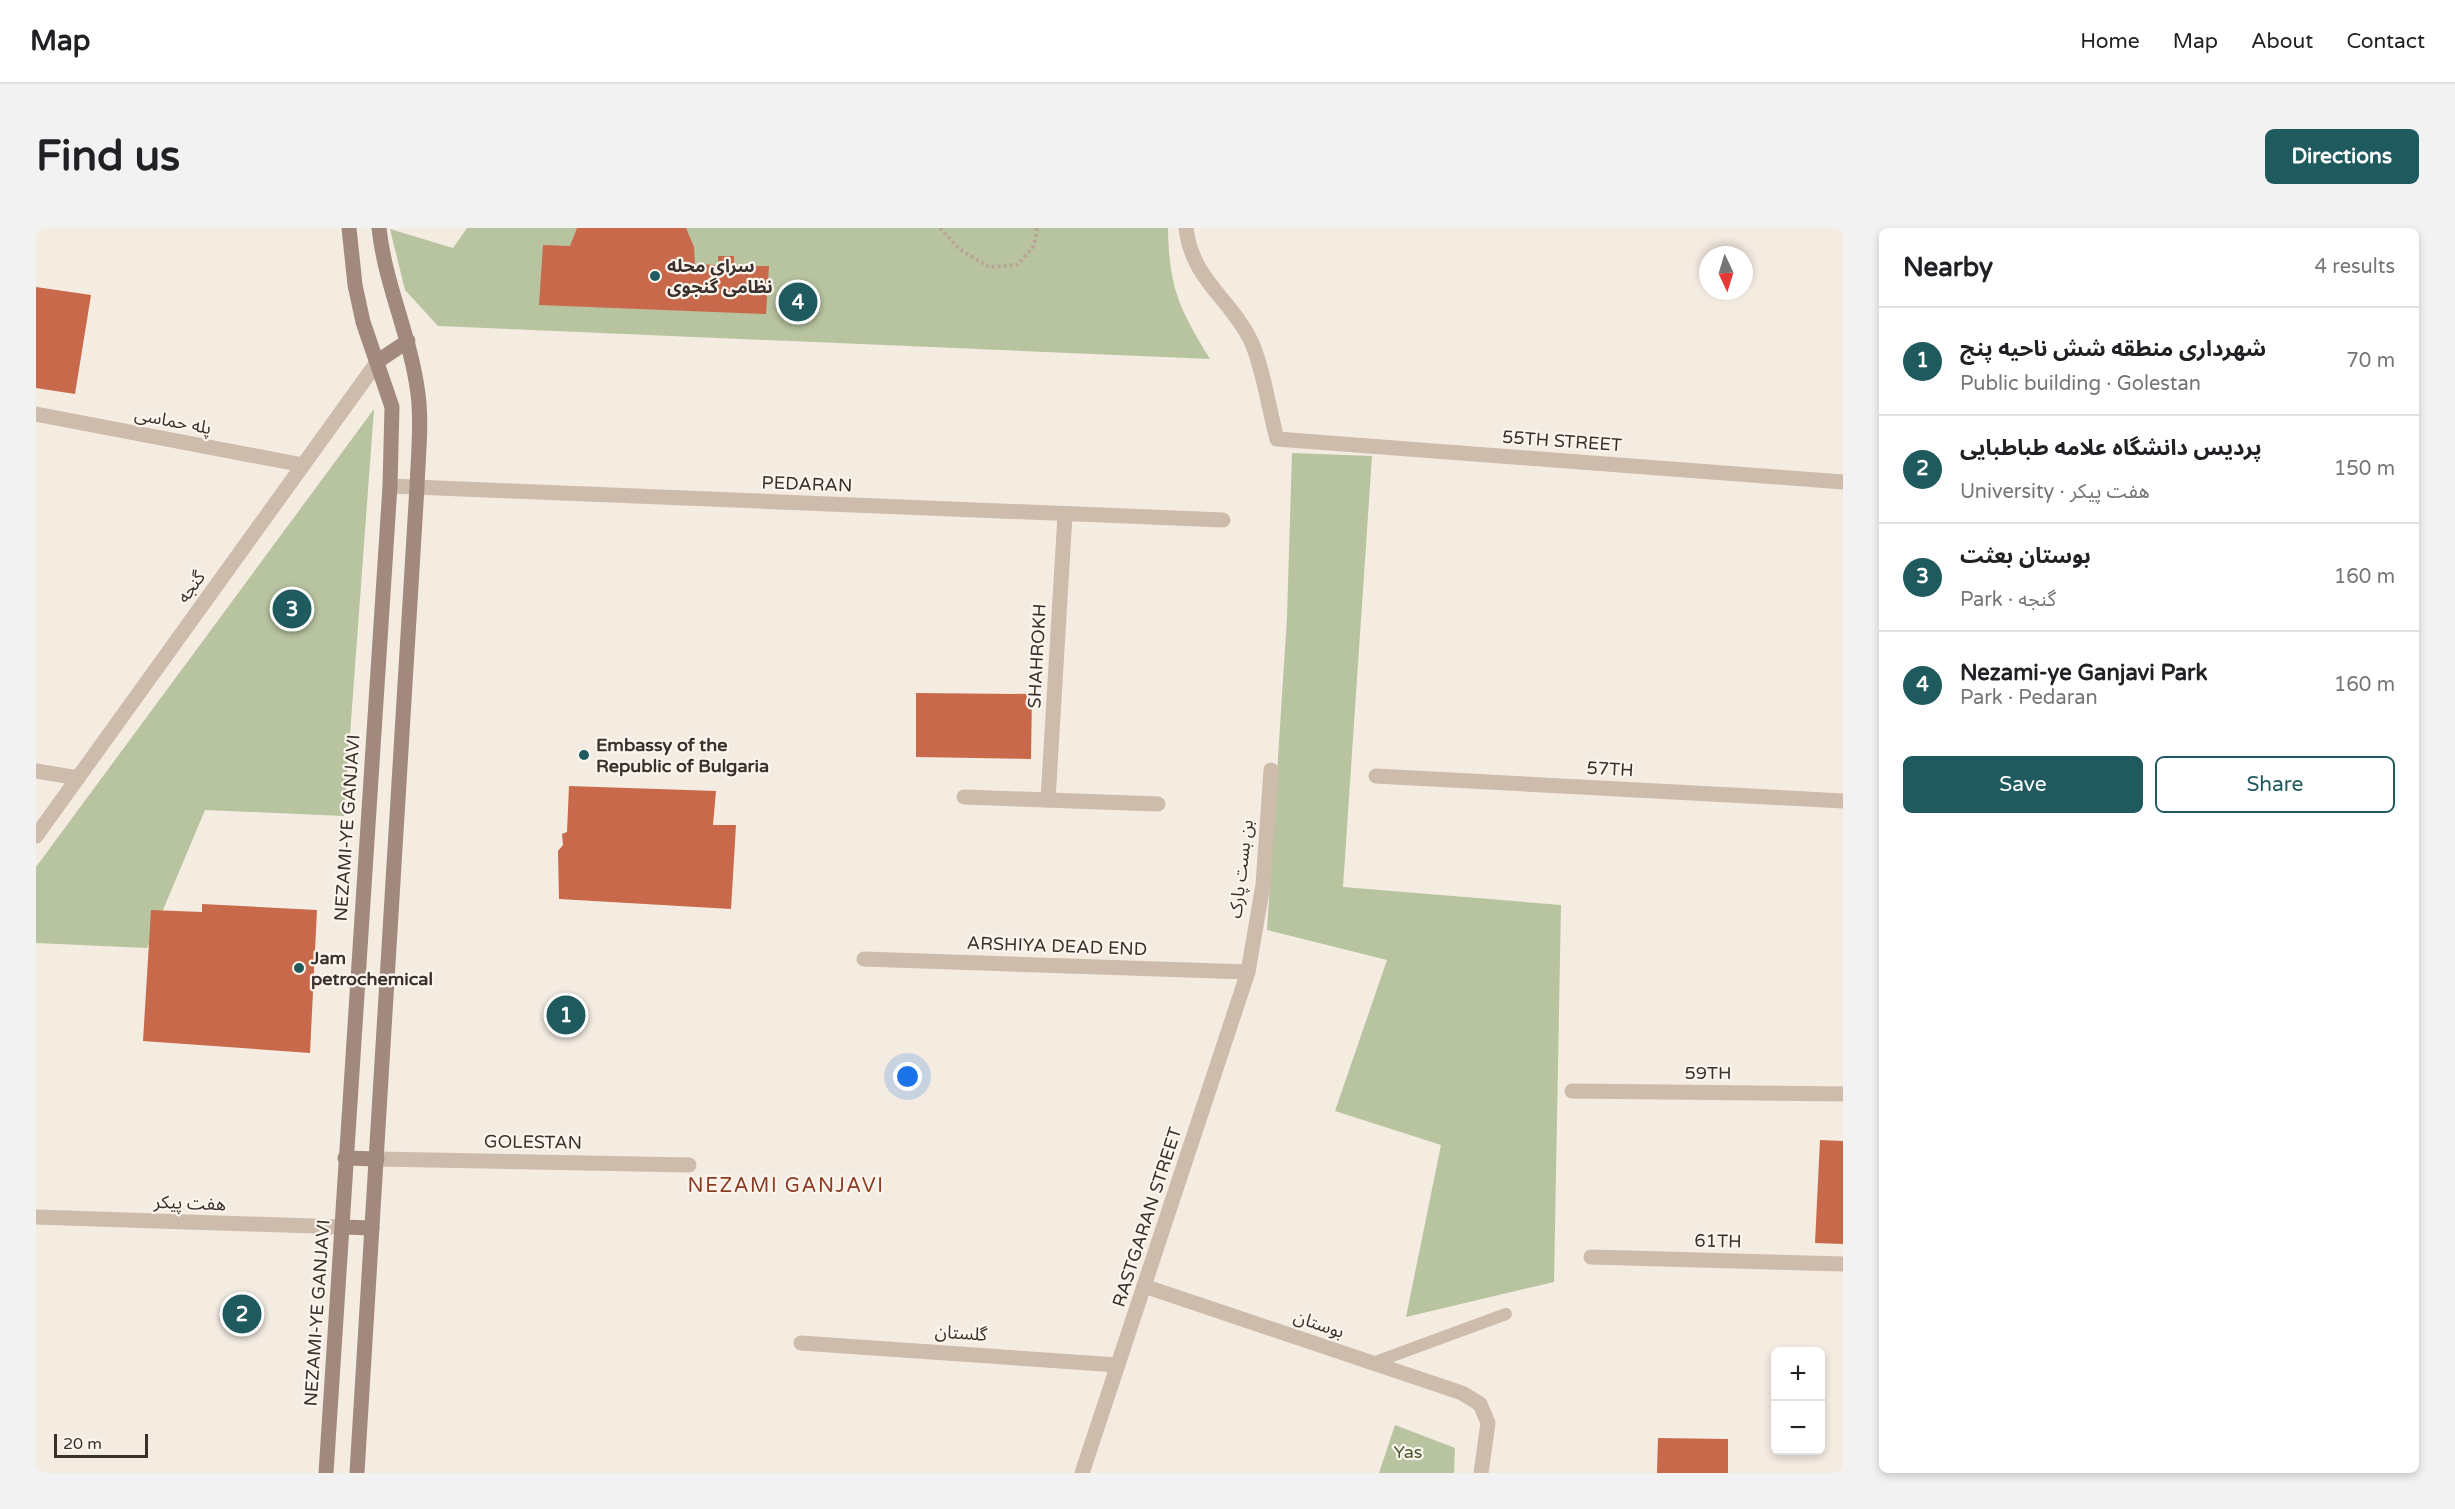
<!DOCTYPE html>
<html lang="en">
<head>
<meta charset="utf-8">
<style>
  body { margin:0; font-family:"Varela Round","Noto Sans Arabic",sans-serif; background:#f2f2f2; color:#202124 }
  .controls { position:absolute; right:18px; bottom:18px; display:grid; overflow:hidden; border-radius:9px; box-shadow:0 3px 9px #0003 }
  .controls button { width:54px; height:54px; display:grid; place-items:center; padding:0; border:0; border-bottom:2px solid #e0e0e0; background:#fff; color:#202124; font:30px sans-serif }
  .compass { position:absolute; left:1663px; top:18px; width:54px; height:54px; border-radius:50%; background:#fff; box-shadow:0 3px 9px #0003; rotate:176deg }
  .scale { position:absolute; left:18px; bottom:15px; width:94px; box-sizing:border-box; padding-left:6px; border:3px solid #3b302b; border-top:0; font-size:16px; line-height:21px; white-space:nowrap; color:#3b302b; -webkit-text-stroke:4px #fbf5ee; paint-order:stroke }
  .you { position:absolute; left:872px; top:849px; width:21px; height:21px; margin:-15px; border:4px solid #fff; border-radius:50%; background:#1a73e8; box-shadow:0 0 0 9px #1a73e833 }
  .badge { display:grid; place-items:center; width:39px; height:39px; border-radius:50%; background:#1f5a5e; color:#fff; font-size:20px; font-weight:700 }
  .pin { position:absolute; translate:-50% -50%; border:3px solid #fff; box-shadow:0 2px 6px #0006 }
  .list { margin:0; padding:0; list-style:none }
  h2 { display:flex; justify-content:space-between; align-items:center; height:78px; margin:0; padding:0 24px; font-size:26px }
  h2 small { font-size:20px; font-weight:400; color:#757577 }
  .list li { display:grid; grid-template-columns:39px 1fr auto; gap:18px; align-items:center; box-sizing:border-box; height:108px; padding:0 24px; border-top:2px solid #e0e0e0 }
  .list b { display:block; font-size:22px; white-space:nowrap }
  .list p { margin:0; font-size:20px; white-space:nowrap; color:#757577 }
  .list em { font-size:20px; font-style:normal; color:#757577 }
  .actions { display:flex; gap:12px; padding:18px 24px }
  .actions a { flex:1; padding:14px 0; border:2px solid #1f5a5e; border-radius:9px; text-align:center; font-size:21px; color:#1f5a5e }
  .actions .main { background:#1f5a5e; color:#fff }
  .map { position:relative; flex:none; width:1807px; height:1245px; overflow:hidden; border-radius:9px }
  header { display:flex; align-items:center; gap:36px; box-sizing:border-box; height:84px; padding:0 30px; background:#fff; border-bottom:2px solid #e0e0e0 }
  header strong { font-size:28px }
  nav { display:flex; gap:33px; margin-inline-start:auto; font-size:21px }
  .intro { display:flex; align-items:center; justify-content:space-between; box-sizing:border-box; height:144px; padding:0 36px }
  h1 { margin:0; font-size:42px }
  .button { padding:15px 27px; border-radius:9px; background:#1f5a5e; color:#fff; font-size:21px; font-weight:700 }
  main { display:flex; gap:36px; padding:0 36px }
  aside { flex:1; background:#fff; border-radius:9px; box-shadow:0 3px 9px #0003 }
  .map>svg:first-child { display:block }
</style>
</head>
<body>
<header>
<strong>Map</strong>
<nav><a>Home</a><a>Map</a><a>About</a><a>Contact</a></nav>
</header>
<div class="intro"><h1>Find us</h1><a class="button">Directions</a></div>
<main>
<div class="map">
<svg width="1807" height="1245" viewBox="0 0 1807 1245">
  <rect width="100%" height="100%" fill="#f4ebe1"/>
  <!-- green -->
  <g fill="#b8c4a0">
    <path d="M 431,0 L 1132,0 C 1133,60 1143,80 1174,131 L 402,98 L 369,62 L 354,1 L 417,20 Z"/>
    <path d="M 338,181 L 308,588 L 169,582 L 111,720 L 0,715 L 0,639 Z"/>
    <path d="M 1256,225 L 1336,228 L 1307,659 L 1525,677 L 1518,1054 L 1370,1089 L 1405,917 L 1299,883 L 1351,732 L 1231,702 L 1251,389 Z"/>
    <path d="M 1359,1197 L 1419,1220 L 1418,1245 L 1343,1245 Z"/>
  </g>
  <!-- building -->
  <g fill="#c8694b">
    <path d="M 541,0 L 650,0 L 658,19 L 659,36 L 682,37 L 682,28 L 698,28 L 698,38 L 733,38 L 730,86 L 503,77 L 507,17 L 534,18 Z"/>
    <path d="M 0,59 L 55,67 L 39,166 L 0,160 Z"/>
    <path d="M 880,465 L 996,466 L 995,531 L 880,529 Z"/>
    <path d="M 533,558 L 680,563 L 677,597 L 700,597 L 695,681 L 523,671 L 522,623 L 527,617 L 526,606 L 531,604 Z"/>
    <path d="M 166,676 L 281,682 L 274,825 L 107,813 L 115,682 L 166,684 Z"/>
    <path d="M 1784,912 L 1807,913 L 1807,1016 L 1779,1015 Z"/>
    <path d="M 1622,1210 L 1692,1211 L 1692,1245 L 1621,1245 Z"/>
  </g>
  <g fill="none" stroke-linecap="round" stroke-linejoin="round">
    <!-- path -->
    <path stroke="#b9a596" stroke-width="4" stroke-dasharray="3 3" stroke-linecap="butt" d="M 904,0 L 923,21 L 953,39 L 981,37 L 998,18 L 1001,0"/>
    <!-- lane -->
    <path stroke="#cdbbac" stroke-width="12" d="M 1337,1135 L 1470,1086"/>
    <!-- street -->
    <g stroke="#cdbbac" stroke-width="15">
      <path d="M 1150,0 C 1156,52 1194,70 1215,113 C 1227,139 1233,182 1241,211 L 1807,254"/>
      <path d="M 0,186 L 267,237"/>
      <path d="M 354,258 L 1187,292"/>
      <path d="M 0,543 L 42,550"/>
      <path d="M 1340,548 L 1807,573"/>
      <path d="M 928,569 L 1122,576"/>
      <path d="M 1012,572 L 1029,287"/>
      <path d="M 0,608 L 342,133"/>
      <path d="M 828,731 L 1212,744"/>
      <path d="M 1536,863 L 1807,866"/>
      <path d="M 341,931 L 653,937"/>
      <path d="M 0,989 L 307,999"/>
      <path d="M 1555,1029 L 1807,1036"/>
      <path d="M 1108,1058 L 1426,1165 L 1444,1176 L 1452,1195 L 1445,1245"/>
      <path d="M 765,1115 L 1082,1137"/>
      <path d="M 1046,1245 L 1212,744 L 1227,657 L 1235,542"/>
    </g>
    <!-- secondary -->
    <g stroke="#a18a7d" stroke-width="15">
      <path d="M 342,133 L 372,113"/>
      <path d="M 309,930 L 341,931"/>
      <path d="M 307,999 L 336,1000"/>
      <path d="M 290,1245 L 354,258 L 356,179 L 327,94 L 319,57 L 313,0"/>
      <path d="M 321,1245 L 381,259 C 382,229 386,196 382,166 C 375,109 349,57 343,0"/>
    </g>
  </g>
  <!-- markers -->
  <g fill="#1f5a5e" stroke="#fbf5ee" stroke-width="2">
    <circle cx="619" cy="48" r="6"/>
    <circle cx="548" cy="527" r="6"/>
    <circle cx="263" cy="740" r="6"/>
  </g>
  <g text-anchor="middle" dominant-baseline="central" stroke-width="4.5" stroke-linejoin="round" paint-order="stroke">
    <!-- poi labels -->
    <g font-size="18" font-weight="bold" fill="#3b302b" stroke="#fbf5ee" text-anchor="start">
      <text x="631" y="38">سرای محله<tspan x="631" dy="21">نظامی گنجوی</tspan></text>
      <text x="560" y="517">Embassy of the<tspan x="560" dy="21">Republic of Bulgaria</tspan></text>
      <text x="275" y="730">Jam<tspan x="275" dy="21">petrochemical</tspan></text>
    </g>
    <!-- street labels -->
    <g font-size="18" fill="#3b302b" stroke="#fbf5ee">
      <text transform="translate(137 193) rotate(11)">پله حماسی</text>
      <text transform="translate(1526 213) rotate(4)">55TH STREET</text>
      <text transform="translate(771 256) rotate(2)">PEDARAN</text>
      <text transform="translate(155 359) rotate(-54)">گنجه</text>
      <text transform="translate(1001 428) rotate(-87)">SHAHROKH</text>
      <text transform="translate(1574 541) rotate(3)">57TH</text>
      <text transform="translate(311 600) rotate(-86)">NEZAMI-YE GANJAVI</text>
      <text transform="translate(1205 641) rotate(-83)">بن بست پارک</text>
      <text transform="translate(1021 718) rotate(2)">ARSHIYA DEAD END</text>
      <text x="1672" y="845">59TH</text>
      <text transform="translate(497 914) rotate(1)">GOLESTAN</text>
      <text transform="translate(154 975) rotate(2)">هفت پیکر</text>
      <text transform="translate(1111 989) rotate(-72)">RASTGARAN STREET</text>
      <text transform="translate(1682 1013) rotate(1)">61TH</text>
      <text transform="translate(281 1085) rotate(-86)">NEZAMI-YE GANJAVI</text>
      <text transform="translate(1283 1096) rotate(19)">بوستان</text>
      <text transform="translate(925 1105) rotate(4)">گلستان</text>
    </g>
    <!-- park labels -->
    <g font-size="18" fill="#4a5a2e" stroke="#fbf5ee">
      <text x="1372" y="1224">Yas</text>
    </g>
    <!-- neighbourhood labels -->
    <g font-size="20" letter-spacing="1.5" fill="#8c3b22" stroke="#fbf5ee">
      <text x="750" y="958">NEZAMI GANJAVI</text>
    </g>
  </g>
</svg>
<div class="controls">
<button>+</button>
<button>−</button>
</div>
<svg class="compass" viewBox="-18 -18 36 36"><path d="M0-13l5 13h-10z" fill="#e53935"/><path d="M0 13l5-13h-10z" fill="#757577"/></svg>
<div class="scale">20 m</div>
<div class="you"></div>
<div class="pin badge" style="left:530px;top:787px">1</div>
<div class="pin badge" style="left:206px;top:1086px">2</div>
<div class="pin badge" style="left:256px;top:381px">3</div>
<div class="pin badge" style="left:762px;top:74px">4</div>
</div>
<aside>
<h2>Nearby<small>4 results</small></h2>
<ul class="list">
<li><span class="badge">1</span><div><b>شهرداری منطقه شش ناحیه پنج</b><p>Public building · Golestan</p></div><em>70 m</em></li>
<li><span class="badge">2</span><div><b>پردیس دانشگاه علامه طباطبایی</b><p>University · هفت پیکر</p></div><em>150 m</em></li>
<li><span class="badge">3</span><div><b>بوستان بعثت</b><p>Park · گنجه</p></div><em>160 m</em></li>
<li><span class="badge">4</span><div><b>Nezami-ye Ganjavi Park</b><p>Park · Pedaran</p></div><em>160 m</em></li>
</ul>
<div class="actions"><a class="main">Save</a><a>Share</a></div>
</aside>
</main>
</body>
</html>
